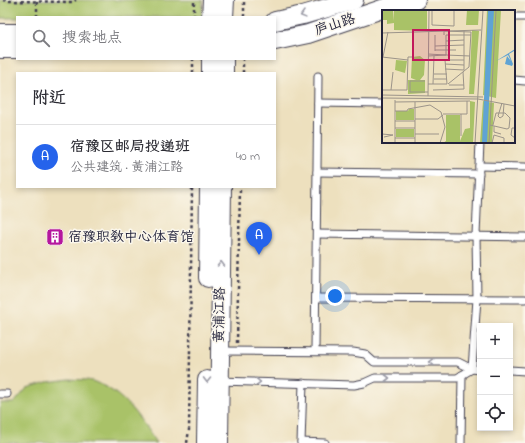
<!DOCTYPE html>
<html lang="zh">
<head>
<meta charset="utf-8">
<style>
  body { margin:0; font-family:"Indie Flower","LXGW WenKai TC",sans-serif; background:#f2f2f3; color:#2b2b33 }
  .controls { position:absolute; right:12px; bottom:12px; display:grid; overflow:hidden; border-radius:0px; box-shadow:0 2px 6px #0003 }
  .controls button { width:36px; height:36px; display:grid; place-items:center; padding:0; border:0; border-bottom:1px solid #e1e1e2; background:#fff; color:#2b2b33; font:20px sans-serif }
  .you { position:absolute; left:335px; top:296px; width:14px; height:14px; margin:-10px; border:3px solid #fff; border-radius:50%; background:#1a73e8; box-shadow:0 0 0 6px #1a73e833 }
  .badge { display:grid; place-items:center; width:26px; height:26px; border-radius:50%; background:#2563eb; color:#fff; font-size:13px; font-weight:700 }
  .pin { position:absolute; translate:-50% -33px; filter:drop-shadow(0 1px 2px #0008) }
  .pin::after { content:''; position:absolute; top:21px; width:14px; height:12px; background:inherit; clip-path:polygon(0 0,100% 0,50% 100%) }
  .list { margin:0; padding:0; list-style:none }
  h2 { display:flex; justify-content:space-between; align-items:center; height:52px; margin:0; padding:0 16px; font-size:17px }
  h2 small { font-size:13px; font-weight:400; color:#7c7c81 }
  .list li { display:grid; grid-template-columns:26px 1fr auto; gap:12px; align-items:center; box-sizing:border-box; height:64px; padding:0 16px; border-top:1px solid #e1e1e2 }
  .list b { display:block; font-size:15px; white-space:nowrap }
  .list p { margin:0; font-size:13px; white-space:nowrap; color:#7c7c81 }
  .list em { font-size:13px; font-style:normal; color:#7c7c81 }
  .icon { flex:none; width:22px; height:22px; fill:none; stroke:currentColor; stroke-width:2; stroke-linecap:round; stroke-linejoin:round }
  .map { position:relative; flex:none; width:525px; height:443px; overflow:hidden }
  .search { position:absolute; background:#fff; box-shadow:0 2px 6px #0003; left:16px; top:16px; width:260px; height:44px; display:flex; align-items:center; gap:10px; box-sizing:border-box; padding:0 14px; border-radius:0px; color:#7c7c81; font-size:15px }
  .panel { position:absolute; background:#fff; box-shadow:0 2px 6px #0003; left:16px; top:72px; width:260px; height:116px; border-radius:0px }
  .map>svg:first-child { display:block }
</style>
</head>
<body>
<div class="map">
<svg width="525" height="443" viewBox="0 0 525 443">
  <rect width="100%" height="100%" fill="#fbf7ec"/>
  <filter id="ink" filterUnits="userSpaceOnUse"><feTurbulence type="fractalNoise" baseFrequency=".025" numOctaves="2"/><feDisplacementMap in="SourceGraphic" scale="8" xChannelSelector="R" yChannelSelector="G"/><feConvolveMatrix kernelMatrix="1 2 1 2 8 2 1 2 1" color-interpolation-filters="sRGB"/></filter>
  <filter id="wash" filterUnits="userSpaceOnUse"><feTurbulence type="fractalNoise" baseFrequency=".012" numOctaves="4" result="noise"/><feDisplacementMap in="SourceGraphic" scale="16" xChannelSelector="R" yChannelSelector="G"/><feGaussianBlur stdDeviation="0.9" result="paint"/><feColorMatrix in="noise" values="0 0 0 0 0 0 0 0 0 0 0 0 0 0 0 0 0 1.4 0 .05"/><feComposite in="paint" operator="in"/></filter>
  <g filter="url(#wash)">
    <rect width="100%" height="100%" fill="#ede0be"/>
    <!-- green -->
    <g fill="#a9c267" stroke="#667251">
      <path d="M 0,0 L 203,0 L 202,16 L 194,17 L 0,18 Z"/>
      <path d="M 70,379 C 77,380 87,379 95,382 C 123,392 141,419 156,443 L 0,443 L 0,403 L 14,403 L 27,388 L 47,382 Z"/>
    </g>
  </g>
  <g filter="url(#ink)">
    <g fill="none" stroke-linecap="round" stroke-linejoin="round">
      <defs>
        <g id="service">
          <path d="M 514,17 L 525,17"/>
          <path d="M 514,80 L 525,81"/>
          <path d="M 318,103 L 383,104"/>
          <path d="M 479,166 L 525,167"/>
          <path d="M 317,172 L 479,174"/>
          <path d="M 317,234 L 525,237"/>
          <path d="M 316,298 L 525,299"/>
          <path d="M 315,351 L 318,76"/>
          <path d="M 480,370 L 472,369 L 477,299 L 476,235 L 480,142"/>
          <path d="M 510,370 L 525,371"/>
          <path d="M 219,381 L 354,385 L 364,383 L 375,378 L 457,378 L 472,369 L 458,362 L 374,362 L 365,354 L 353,352 L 220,351"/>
          <path d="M 0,394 L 7,394"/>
          <path d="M 301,442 L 325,443"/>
          <path d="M 301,443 L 303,383"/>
          <path d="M 461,443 L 462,375"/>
        </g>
        <g id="tertiary">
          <path d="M 211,17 L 212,0"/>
          <path d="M 224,17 L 225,0"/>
          <path d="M 275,21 L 303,15 L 354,0"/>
          <path d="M 0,33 L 17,33"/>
          <path d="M 275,41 L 308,34 L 382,9 L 416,0"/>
          <path d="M 0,49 L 17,49"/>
          <path d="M 211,73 L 211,59"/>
          <path d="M 224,73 L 224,59"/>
          <path d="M 208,278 L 209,187"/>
          <path d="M 206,443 L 207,380"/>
          <path d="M 219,443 L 222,187"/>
        </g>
      </defs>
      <!-- service casing -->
      <use href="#service" stroke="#403e4f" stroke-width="9"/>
      <!-- tertiary casing -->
      <use href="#tertiary" stroke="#403e4f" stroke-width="20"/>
      <!-- path -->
      <g stroke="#403e4f" stroke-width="2.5" stroke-dasharray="3 3" stroke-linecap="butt">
        <path d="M 3,0 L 8,1 L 72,2 L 76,0"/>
        <path d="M 37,2 L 37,17"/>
        <path d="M 194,17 L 194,0"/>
        <path d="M 244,17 L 244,0"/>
        <path d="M 193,73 L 193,59"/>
        <path d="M 243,73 L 243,59"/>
        <path d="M 237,343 L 240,187"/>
        <path d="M 187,443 L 189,430 L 192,187"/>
      </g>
      <!-- service -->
      <use href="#service" stroke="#fff" stroke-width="7"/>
      <!-- tertiary -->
      <use href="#tertiary" stroke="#fff" stroke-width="18"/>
    </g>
    <!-- one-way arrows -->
    <defs><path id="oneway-chevron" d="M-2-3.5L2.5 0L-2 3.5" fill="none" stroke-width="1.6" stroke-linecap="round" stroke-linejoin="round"/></defs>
    <g stroke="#9c9ca7">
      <use href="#oneway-chevron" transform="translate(303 15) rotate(165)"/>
      <use href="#oneway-chevron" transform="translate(221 264) rotate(-89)"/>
      <use href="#oneway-chevron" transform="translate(432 362) rotate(-179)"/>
      <use href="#oneway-chevron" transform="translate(387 378)"/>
      <use href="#oneway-chevron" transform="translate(207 380) rotate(91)"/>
      <use href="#oneway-chevron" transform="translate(258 382) rotate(1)"/>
    </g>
  </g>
  <!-- icons -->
  <defs>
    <symbol id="building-square" viewBox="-11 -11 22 22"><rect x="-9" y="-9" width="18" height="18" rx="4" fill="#b5179e" stroke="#fbf7ec"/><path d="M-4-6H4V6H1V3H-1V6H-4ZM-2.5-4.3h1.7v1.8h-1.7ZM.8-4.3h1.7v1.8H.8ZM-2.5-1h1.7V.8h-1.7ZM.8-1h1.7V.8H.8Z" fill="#fff"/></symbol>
  </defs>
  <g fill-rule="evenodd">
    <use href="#building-square" x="45" y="227" width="20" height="20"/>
  </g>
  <g text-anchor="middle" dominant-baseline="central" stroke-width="3" stroke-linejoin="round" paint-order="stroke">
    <!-- street labels -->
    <g font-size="14" fill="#22223b" stroke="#fbf7ec">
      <text transform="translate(335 25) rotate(-18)">庐山路</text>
      <text transform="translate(220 315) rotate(-89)">黄浦江路</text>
    </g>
    <!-- poi labels -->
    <g font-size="14" fill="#22223b" stroke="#fbf7ec" text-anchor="start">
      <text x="68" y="237">宿豫职教中心体育馆</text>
    </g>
  </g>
  <!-- overview -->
  <g transform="translate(382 10)">
    <rect width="133" height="133" fill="#ede0be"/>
    <path d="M 0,0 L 11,0 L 12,11 L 12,0 L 45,0 L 45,21 L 12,20 L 12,13 L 5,14 L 5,10 L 0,10 ZM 85,0 L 97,0 L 96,15 L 84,15 ZM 105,0 L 119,0 L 114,88 L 101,85 ZM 90,20 L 97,21 L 92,84 L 87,84 ZM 38,46 L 43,50 L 42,65 L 38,70 L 43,70 L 43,83 L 26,84 L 26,70 L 34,70 L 29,68 L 30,47 ZM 14,50 L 25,51 L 23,63 L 13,60 ZM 88,91 L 93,92 L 91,133 L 61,133 L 64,131 L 64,105 L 78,105 L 78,131 L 83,119 L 88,118 ZM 101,91 L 112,93 L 110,133 L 98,133 ZM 27,99 L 32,99 L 32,110 L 14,110 L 14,101 L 26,101 ZM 14,119 L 32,119 L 32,127 L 14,127 Z" fill="#a9c267"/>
    <path d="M 106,0 L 112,0 L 107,93 L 105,133 L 100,133 ZM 133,39 L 132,41 L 127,44 L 131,54 L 130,56 L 123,54 L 125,46 L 129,51 L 126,45 L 114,51 Z" fill="#5fa3d4"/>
    <path fill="none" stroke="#9c948a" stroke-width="1" d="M 50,0 L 50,15 L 72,16 L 72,0M 82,21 L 82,60M 0,23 L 99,20M 62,25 L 62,21 L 89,22 L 87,57 L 66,74M 64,31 L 82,30M 53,36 L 82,35M 53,40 L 74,40M 53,41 L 53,25M 46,46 L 64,45 L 46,44M 88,46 L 64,45 L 64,25 L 89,25M 0,47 L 26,50M 1,47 L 6,22M 52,50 L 82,50M 63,50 L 65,74M 63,54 L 82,55M 63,59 L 82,60M 52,64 L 65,64M 52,69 L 65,69M 43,71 L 28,71 L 28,82 L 46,82M 46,74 L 65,74M 51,74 L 52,46M 67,75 L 82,75M 0,80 L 25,80M 9,80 L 11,62M 25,80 L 26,47 L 32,47M 51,80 L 82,79 L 81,62M 0,85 L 101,87M 46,86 L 47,0M 0,88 L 96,89 L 133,96M 13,90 L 13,133M 13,92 L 88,91M 120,93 L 116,106 L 118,108 L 121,106 L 122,94M 26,99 L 48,95 L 59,102 L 63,117 L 58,133M 13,101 L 25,101 L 26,99M 61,104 L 85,104 L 85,91M 33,109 L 56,109 L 61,105M 13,111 L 33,111M 108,115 L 125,119 L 127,118 L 128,108 L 123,103 L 114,103 L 111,115M 112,116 L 112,122 L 119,124M 13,118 L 33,118M 133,118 L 130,118 L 129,125 L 133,128M 0,124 L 11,125 L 2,127M 33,124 L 57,124M 79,126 L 79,104M 13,128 L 33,128M 33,133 L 33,92M 93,133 L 101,0M 107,133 L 114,0M 110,133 L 112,125 L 122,128 L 122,133"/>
    <path fill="#c2185b" fill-opacity="0.15" stroke="#c2185b" stroke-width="2" d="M 31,20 L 67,20 L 67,50 L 31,50 Z"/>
    <rect width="133" height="133" fill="none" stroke="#22223b" stroke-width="2"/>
  </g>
</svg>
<div class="controls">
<button>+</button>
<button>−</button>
<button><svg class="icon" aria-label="locate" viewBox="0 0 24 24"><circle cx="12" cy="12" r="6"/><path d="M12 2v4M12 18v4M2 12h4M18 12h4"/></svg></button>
</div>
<div class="you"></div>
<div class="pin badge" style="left:259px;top:255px">A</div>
<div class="search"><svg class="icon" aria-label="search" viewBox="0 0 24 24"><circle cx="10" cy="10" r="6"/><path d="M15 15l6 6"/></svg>搜索地点</div>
<section class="panel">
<h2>附近<small></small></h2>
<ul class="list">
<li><span class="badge">A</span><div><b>宿豫区邮局投递班</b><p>公共建筑 · 黄浦江路</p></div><em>40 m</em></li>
</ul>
</section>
</div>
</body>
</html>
